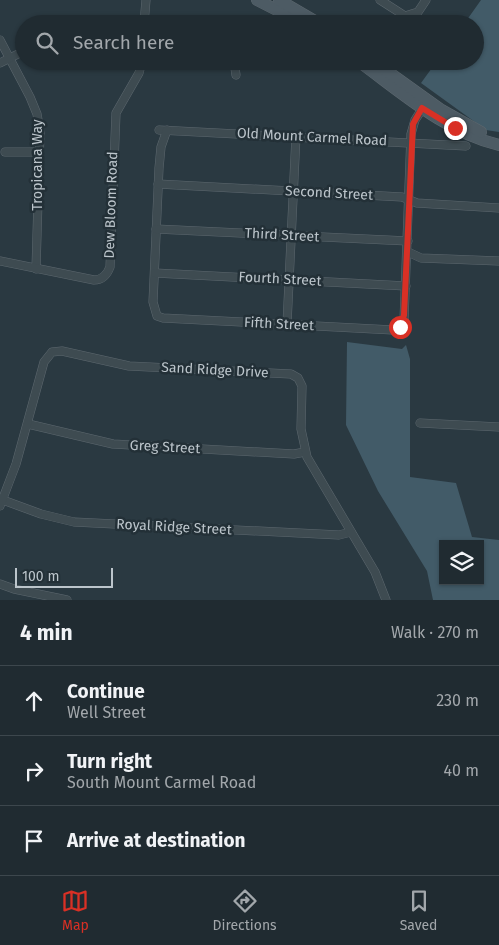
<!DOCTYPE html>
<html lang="en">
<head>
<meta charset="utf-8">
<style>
  body { margin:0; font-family:"Fira Sans",sans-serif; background:#2d373d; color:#f1f3f6 }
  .controls { position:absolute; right:15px; bottom:15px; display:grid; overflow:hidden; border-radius:0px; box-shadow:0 1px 4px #0004 }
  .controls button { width:45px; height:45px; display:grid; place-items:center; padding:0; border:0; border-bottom:1px solid #3d474d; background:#202b31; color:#f1f3f6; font:25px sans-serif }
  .scale { position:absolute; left:15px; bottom:12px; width:98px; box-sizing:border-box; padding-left:5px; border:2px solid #bcc5cb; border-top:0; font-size:14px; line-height:18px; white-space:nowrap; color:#bcc5cb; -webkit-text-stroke:4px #233037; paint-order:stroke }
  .stop { position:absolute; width:15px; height:15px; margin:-11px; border:4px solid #d93025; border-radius:50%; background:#fff }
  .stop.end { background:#d93025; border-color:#fff; box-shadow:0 1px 5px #0008 }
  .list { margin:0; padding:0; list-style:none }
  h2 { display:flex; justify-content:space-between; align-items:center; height:65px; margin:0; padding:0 20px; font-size:21px }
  h2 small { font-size:16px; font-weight:400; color:#a2a7ab }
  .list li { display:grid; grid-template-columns:32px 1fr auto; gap:15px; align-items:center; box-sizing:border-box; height:70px; padding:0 20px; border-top:1px solid #3d474d }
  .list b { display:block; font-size:19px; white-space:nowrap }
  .list p { margin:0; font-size:16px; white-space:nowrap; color:#a2a7ab }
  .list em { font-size:16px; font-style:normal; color:#a2a7ab }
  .icon { flex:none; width:28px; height:28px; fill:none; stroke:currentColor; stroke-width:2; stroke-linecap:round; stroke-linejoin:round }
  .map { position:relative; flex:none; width:499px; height:600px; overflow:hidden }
  .search { position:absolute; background:#202b31; box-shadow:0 1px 4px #0004; left:15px; right:15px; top:15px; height:55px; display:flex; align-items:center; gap:12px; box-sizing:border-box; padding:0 18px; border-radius:28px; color:#a2a7ab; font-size:19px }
  .sheet { height:275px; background:#202b31 }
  nav { display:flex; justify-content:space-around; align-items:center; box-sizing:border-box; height:70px; border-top:1px solid #3d474d; background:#202b31; font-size:14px; color:#a2a7ab }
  nav a { display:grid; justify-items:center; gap:2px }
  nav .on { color:#d93025 }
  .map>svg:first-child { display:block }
</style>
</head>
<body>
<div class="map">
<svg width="499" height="600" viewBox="0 0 499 600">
  <rect width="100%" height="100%" fill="#2a3941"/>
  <!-- water -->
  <g fill="#425b68" fill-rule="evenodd">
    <path d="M 481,0 L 499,0 L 499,132 L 486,130 L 421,83 L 437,61 L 475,61 L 475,24 L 464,24 Z"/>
    <path d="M 347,342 L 402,349 L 406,345 L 410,359 L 410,477 L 456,483 L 472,537 L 499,540 L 499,600 L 433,600 L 427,571 L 378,491 L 346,425 ZM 443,544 L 480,544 L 480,581 L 443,581 Z"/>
  </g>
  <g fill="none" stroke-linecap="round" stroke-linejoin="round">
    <defs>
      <g id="street">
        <path d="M 380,0 L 405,16 L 418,12 L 426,0"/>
        <path d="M 87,24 L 94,22 L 120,24"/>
        <path d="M 144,24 L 146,0"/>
        <path d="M 0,40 L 30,97 L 37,114 L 40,132 L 36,269"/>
        <path d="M 234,61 L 236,75"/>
        <path d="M 0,63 L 24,51"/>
        <path d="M 159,130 L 466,146"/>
        <path d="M 167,130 L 161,147 L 159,168 L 153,302 L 157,316 L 163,318 L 393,330 L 400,327 L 404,320 L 411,134 L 415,120 L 424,106"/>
        <path d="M 5,152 L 39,152"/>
        <path d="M 158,184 L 402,197 L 417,203 L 499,208"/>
        <path d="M 156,229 L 408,241"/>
        <path d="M 408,252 L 421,258 L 499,261"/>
        <path d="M 0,261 L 94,280 C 102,280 107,275 110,267 L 116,113 L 139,73 L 142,61"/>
        <path d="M 155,273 L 406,286"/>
        <path d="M 287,324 L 296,136"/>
        <path d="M 420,423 L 499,427"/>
        <path d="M 28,424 L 113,444 L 294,454 L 305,452"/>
        <path d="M 0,499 L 41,514 L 74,522 L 339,535 L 351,532"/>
        <path d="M 0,506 L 16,464 L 44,362 L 52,352 L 62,351 L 129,366 L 291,374 L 298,378 L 302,386 L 301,429 L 307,457 L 375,572 L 386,600"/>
        <path d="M 0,584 L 14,589 L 67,600"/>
      </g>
      <g id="secondary">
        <path d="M 257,0 L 304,24"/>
        <path d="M 279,0 L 320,24"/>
        <path d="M 358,61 C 402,93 445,132 499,145"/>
        <path d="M 373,61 L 440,109 L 481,132"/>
      </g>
    </defs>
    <!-- street casing -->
    <use href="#street" stroke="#5d686f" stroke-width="9"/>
    <!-- secondary casing -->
    <use href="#secondary" stroke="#5d686f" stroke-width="12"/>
    <!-- street -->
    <use href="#street" stroke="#3e4b51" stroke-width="8"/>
    <!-- secondary -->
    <use href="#secondary" stroke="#4d5b64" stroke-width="11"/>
  </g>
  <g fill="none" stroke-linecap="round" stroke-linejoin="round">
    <!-- route -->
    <path stroke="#d93025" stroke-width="6" d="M 400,327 L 404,315 L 413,124 L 422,108 L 455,128"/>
  </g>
  <g text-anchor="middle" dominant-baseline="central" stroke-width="5" stroke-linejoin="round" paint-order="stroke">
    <!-- street labels -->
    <g font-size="14" fill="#bcc5cb" stroke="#233037">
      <text transform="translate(312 137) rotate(3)">Old Mount Carmel Road</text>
      <text transform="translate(37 165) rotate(-90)">Tropicana Way</text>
      <text transform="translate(329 193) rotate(3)">Second Street</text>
      <text transform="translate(111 205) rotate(-88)">Dew Bloom Road</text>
      <text transform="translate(282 235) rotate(3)">Third Street</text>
      <text transform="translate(280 279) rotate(3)">Fourth Street</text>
      <text transform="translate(279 324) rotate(3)">Fifth Street</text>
      <text transform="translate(215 370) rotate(3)">Sand Ridge Drive</text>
      <text transform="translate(165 447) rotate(3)">Greg Street</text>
      <text transform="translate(174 527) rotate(3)">Royal Ridge Street</text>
    </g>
  </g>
</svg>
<div class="controls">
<button><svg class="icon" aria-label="layers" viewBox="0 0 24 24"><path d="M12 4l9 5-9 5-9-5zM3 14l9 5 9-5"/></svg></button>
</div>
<div class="scale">100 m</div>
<div class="stop" style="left:400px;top:327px"></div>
<div class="stop end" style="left:455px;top:128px"></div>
<div class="search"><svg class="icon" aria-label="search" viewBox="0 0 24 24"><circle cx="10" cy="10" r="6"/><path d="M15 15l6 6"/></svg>Search here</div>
</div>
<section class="sheet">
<h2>4 min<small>Walk · 270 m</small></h2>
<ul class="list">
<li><svg class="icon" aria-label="ahead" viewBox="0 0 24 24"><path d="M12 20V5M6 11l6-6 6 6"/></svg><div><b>Continue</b><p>Well Street</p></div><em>230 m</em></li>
<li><svg class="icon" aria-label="right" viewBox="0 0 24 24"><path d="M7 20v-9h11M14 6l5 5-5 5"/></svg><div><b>Turn right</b><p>South Mount Carmel Road</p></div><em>40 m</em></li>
<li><svg class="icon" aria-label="arrive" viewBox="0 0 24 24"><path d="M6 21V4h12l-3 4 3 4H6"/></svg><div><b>Arrive at destination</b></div></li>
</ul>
</section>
<nav>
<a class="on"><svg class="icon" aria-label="map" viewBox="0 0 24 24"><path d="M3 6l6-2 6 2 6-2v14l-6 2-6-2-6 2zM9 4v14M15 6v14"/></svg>Map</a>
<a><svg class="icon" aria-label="directions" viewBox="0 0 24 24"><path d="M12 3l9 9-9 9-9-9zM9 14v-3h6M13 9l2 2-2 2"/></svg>Directions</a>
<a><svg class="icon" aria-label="saved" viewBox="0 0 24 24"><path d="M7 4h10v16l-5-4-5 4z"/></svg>Saved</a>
</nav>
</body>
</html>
